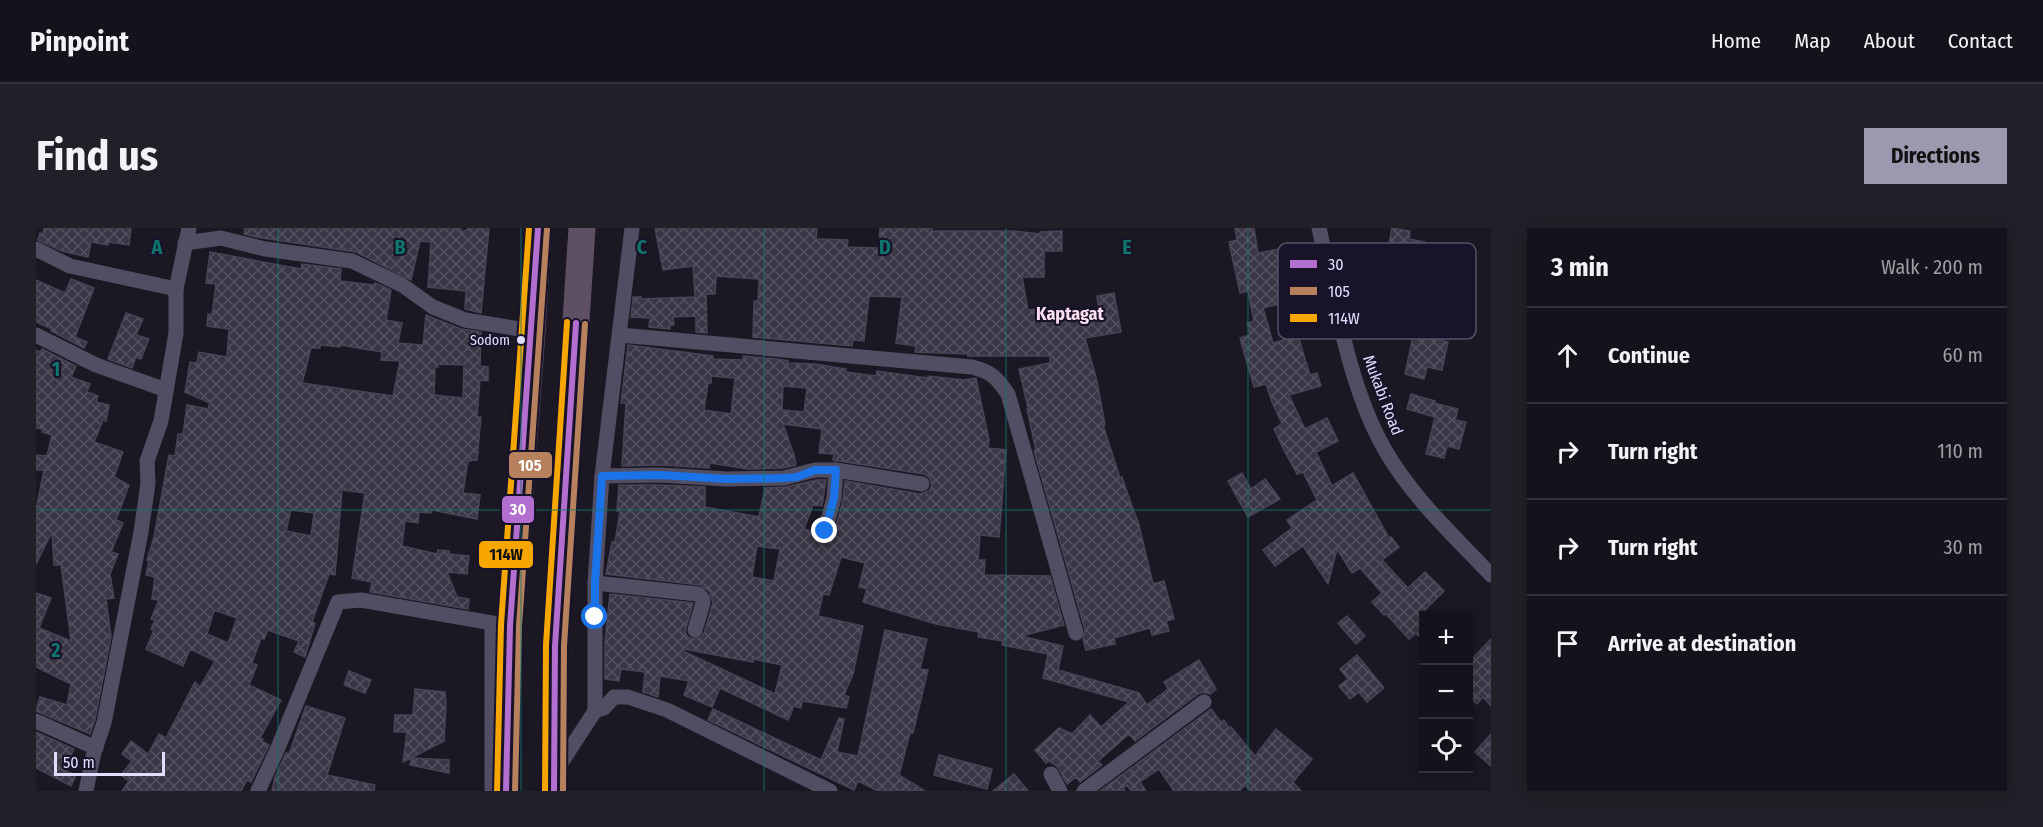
<!DOCTYPE html>
<html lang="en">
<head>
<meta charset="utf-8">
<style>
  body { margin:0; font-family:"Fira Sans Condensed",sans-serif; background:#212028; color:#f1f3f6 }
  .controls { position:absolute; right:18px; bottom:18px; display:grid; overflow:hidden; border-radius:0px; box-shadow:0 3px 15px #0003 }
  .controls button { width:54px; height:54px; display:grid; place-items:center; padding:0; border:0; border-bottom:2px solid #33323a; background:#14121b; color:#f1f3f6; font:30px sans-serif }
  .scale { position:absolute; left:18px; bottom:15px; width:111px; box-sizing:border-box; padding-left:6px; border:3px solid #e2ddfc; border-top:0; font-size:16px; line-height:21px; white-space:nowrap; color:#e2ddfc; -webkit-text-stroke:4px #181329; paint-order:stroke }
  .stop { position:absolute; width:18px; height:18px; margin:-14px; border:4px solid #1a73e8; border-radius:50%; background:#fff }
  .stop.end { background:#1a73e8; border-color:#fff; box-shadow:0 2px 6px #0008 }
  .list { margin:0; padding:0; list-style:none }
  h2 { display:flex; justify-content:space-between; align-items:center; height:78px; margin:0; padding:0 24px; font-size:26px }
  h2 small { font-size:20px; font-weight:400; color:#9d9ea3 }
  .list li { display:grid; grid-template-columns:39px 1fr auto; gap:18px; align-items:center; box-sizing:border-box; height:96px; padding:0 24px; border-top:2px solid #33323a }
  .list b { display:block; font-size:22px; white-space:nowrap }
  .list em { font-size:20px; font-style:normal; color:#9d9ea3 }
  .icon { flex:none; width:33px; height:33px; fill:none; stroke:currentColor; stroke-width:2; stroke-linecap:round; stroke-linejoin:round }
  .map { position:relative; flex:none; width:1455px; height:563px; overflow:hidden; border-radius:0px }
  header { display:flex; align-items:center; gap:36px; box-sizing:border-box; height:84px; padding:0 30px; background:#14121b; border-bottom:2px solid #33323a }
  header strong { font-size:28px }
  nav { display:flex; gap:33px; margin-inline-start:auto; font-size:21px }
  .intro { display:flex; align-items:center; justify-content:space-between; box-sizing:border-box; height:144px; padding:0 36px }
  h1 { margin:0; font-size:42px }
  .button { padding:15px 27px; border-radius:0px; background:#9c98b0; color:#111; font-size:21px; font-weight:700 }
  main { display:flex; gap:36px; padding:0 36px }
  aside { flex:1; background:#14121b; border-radius:0px; box-shadow:0 3px 15px #0003 }
  .map>svg:first-child { display:block }
</style>
</head>
<body>
<header>
<strong>Pinpoint</strong>
<nav><a>Home</a><a>Map</a><a>About</a><a>Contact</a></nav>
</header>
<div class="intro"><h1>Find us</h1><a class="button">Directions</a></div>
<main>
<div class="map">
<svg width="1455" height="563" viewBox="0 0 1455 563">
  <defs>
    <pattern id="building-cross-hatch" width="8" height="8" patternUnits="userSpaceOnUse" patternTransform="scale(1.5)"><rect width="8" height="8" fill="#3a3645"/><path d="M0 0l8 8M0 8l8-8" fill="none" stroke="#565361"/></pattern>
  </defs>
  <rect width="100%" height="100%" fill="#1b1824"/>
  <!-- building -->
  <g fill="url(#building-cross-hatch)" stroke="#484356" stroke-width="1.5" fill-rule="evenodd">
    <path d="M 8,0 L 95,0 L 93,17 L 72,14 L 72,17 L 55,14 L 52,29 L 26,23 L 2,12 L 4,5 L 7,6 Z"/>
    <path d="M 209,0 L 424,0 L 427,4 L 433,0 L 453,0 L 445,85 L 429,81 L 430,63 L 392,59 L 395,14 L 384,13 L 375,52 L 320,24 L 220,9 L 208,6 Z"/>
    <path d="M 619,0 L 775,0 L 781,1 L 780,11 L 812,12 L 811,19 L 843,20 L 844,0 L 896,0 L 896,3 L 977,3 L 1004,6 L 1004,4 L 1026,3 L 1026,23 L 1008,23 L 1008,49 L 986,49 L 992,82 L 999,81 L 1000,93 L 1063,82 L 1061,68 L 1078,65 L 1085,104 L 1049,110 L 1061,153 L 1069,197 L 1067,197 L 1084,250 L 1086,249 L 1092,267 L 1103,297 L 1117,356 L 1128,353 L 1138,391 L 1130,393 L 1133,403 L 1116,407 L 1114,400 L 1078,410 L 1079,416 L 1050,422 L 1047,411 L 1049,402 L 998,223 L 1000,223 L 991,181 L 992,180 L 983,141 L 1014,135 L 1014,128 L 932,128 L 932,126 L 879,124 L 880,118 L 860,115 L 866,69 L 833,68 L 828,113 L 817,112 L 816,118 L 717,109 L 718,73 L 722,73 L 723,51 L 680,48 L 679,66 L 670,66 L 671,105 L 660,104 L 660,88 L 637,89 L 638,97 L 634,97 L 634,101 L 613,99 L 614,90 L 595,89 L 597,69 L 605,69 L 605,71 L 659,69 L 657,38 L 627,42 Z"/>
    <path d="M 1199,0 L 1218,0 L 1222,25 L 1249,20 L 1255,55 L 1266,52 L 1266,55 L 1270,54 L 1273,69 L 1227,80 L 1237,115 L 1262,108 L 1274,147 L 1281,145 L 1285,158 L 1253,167 L 1269,201 L 1291,190 L 1302,213 L 1280,224 L 1296,258 L 1317,245 L 1353,310 L 1355,309 L 1363,319 L 1346,332 L 1372,360 L 1389,344 L 1408,363 L 1388,383 L 1388,414 L 1380,405 L 1373,411 L 1350,386 L 1348,387 L 1336,374 L 1346,365 L 1324,340 L 1316,345 L 1301,321 L 1292,356 L 1267,318 L 1239,338 L 1227,322 L 1256,300 L 1251,292 L 1281,272 L 1267,244 L 1261,246 L 1248,222 L 1238,201 L 1246,196 L 1236,174 L 1230,156 L 1218,159 L 1209,128 L 1204,110 L 1214,107 L 1211,95 L 1218,93 L 1212,63 L 1204,65 L 1193,14 L 1201,12 Z"/>
    <path d="M 1356,0 L 1374,3 L 1373,11 L 1389,14 L 1384,41 L 1369,39 L 1367,50 L 1347,46 Z"/>
    <path d="M 174,24 L 265,41 L 266,36 L 305,41 L 304,53 L 338,57 L 339,55 L 355,62 L 350,92 L 366,95 L 362,115 L 387,117 L 390,87 L 425,101 L 445,104 L 444,138 L 452,139 L 452,153 L 444,152 L 441,189 L 445,189 L 441,232 L 432,233 L 427,265 L 444,267 L 441,291 L 396,282 L 395,285 L 383,284 L 382,295 L 369,293 L 366,318 L 401,326 L 402,322 L 413,323 L 413,326 L 433,328 L 431,346 L 411,344 L 421,369 L 433,371 L 432,381 L 334,364 L 336,354 L 316,350 L 329,265 L 306,262 L 299,347 L 293,346 L 276,394 L 279,395 L 269,429 L 258,424 L 263,413 L 232,402 L 228,411 L 225,410 L 216,435 L 221,437 L 213,457 L 245,472 L 224,510 L 227,511 L 226,513 L 233,517 L 215,554 L 211,552 L 205,563 L 86,563 L 93,553 L 85,547 L 96,533 L 86,526 L 95,513 L 112,526 L 123,506 L 130,510 L 159,454 L 164,459 L 179,433 L 154,421 L 147,438 L 110,421 L 118,402 L 115,401 L 119,392 L 115,391 L 123,372 L 116,371 L 119,349 L 110,347 L 113,333 L 111,332 L 118,309 L 133,227 L 139,228 L 142,206 L 147,206 L 151,177 L 172,181 L 174,175 L 149,164 L 154,134 L 161,135 L 163,124 L 191,129 L 193,101 L 171,98 L 172,86 L 176,87 L 180,56 L 170,55 ZM 284,117 L 304,119 L 304,117 L 346,124 L 345,132 L 364,133 L 357,168 L 266,155 L 275,120 L 284,120 ZM 402,136 L 428,137 L 427,170 L 398,167 L 399,139 L 402,139 ZM 255,282 L 278,285 L 275,308 L 250,303 ZM 178,382 L 201,390 L 192,415 L 171,406 Z"/>
    <path d="M 35,51 L 58,60 L 39,109 L 51,114 L 48,120 L 15,103 L 16,101 L 0,94 L 0,52 L 29,65 Z"/>
    <path d="M 90,85 L 107,91 L 100,107 L 113,111 L 105,131 L 100,129 L 96,140 L 72,131 Z"/>
    <path d="M 1378,104 L 1412,114 L 1406,142 L 1391,139 L 1388,151 L 1369,146 Z"/>
    <path d="M 592,117 L 677,128 L 677,131 L 707,132 L 707,128 L 741,131 L 752,133 L 752,135 L 779,136 L 810,141 L 809,144 L 840,148 L 841,143 L 892,150 L 892,148 L 928,152 L 940,150 L 953,212 L 952,220 L 970,222 L 963,309 L 944,307 L 942,332 L 949,332 L 948,347 L 1014,348 L 1028,397 L 985,408 L 1027,418 L 1022,442 L 1103,465 L 1111,477 L 1132,461 L 1128,454 L 1163,432 L 1180,461 L 1174,466 L 1167,464 L 1162,466 L 1099,513 L 1093,506 L 1062,533 L 1066,537 L 1044,554 L 1040,549 L 1031,556 L 1021,538 L 1013,533 L 1010,535 L 999,522 L 1023,500 L 1036,506 L 1054,487 L 1065,499 L 1093,474 L 1007,450 L 1012,426 L 966,417 L 967,413 L 942,409 L 943,404 L 900,396 L 827,374 L 831,361 L 823,359 L 829,335 L 805,329 L 793,367 L 787,366 L 782,388 L 827,398 L 817,446 L 808,467 L 813,469 L 810,480 L 766,473 L 765,480 L 758,478 L 752,492 L 684,460 L 676,479 L 648,467 L 653,453 L 624,448 L 622,469 L 607,464 L 609,444 L 585,441 L 583,453 L 569,451 L 569,414 L 574,366 L 657,375 L 649,404 L 652,409 L 657,411 L 665,409 L 668,405 L 677,375 L 674,364 L 664,357 L 570,346 L 576,314 L 579,314 L 584,283 L 581,283 L 583,257 L 624,257 L 669,259 L 669,279 L 723,289 L 729,260 L 750,259 L 780,252 L 790,252 L 786,278 L 777,277 L 768,301 L 780,304 L 783,310 L 791,313 L 798,306 L 807,272 L 809,253 L 884,266 L 893,263 L 896,257 L 893,249 L 888,246 L 797,232 L 798,226 L 783,225 L 786,201 L 747,196 L 758,227 L 760,237 L 747,240 L 712,241 L 674,235 L 673,240 L 625,237 L 586,238 L 590,175 L 585,175 ZM 675,148 L 699,150 L 695,186 L 668,182 L 672,155 L 675,155 ZM 747,158 L 771,160 L 768,184 L 746,182 ZM 721,318 L 744,321 L 738,353 L 716,349 ZM 648,421 L 717,434 L 717,431 L 746,437 L 739,466 L 647,423 Z"/>
    <path d="M 6,121 L 40,138 L 35,149 L 54,156 L 51,164 L 62,168 L 60,174 L 73,177 L 70,193 L 67,192 L 58,214 L 87,224 L 78,249 L 93,257 L 80,292 L 87,295 L 75,324 L 82,326 L 74,346 L 78,370 L 70,371 L 75,409 L 59,492 L 54,506 L 0,483 L 4,469 L 31,477 L 35,456 L 0,439 L 0,365 L 15,370 L 3,400 L 35,413 L 25,337 L 18,337 L 16,304 L 0,336 L 0,282 L 8,242 L 0,242 L 0,227 L 11,228 L 16,207 L 6,204 L 7,201 L 0,200 L 0,122 L 4,124 Z"/>
    <path d="M 1375,166 L 1399,173 L 1398,175 L 1422,181 L 1419,192 L 1430,194 L 1423,221 L 1411,218 L 1408,230 L 1390,226 L 1399,189 L 1371,181 Z"/>
    <path d="M 1206,245 L 1215,261 L 1229,251 L 1244,271 L 1212,289 L 1192,253 Z"/>
    <path d="M 1311,388 L 1329,408 L 1320,416 L 1302,395 Z"/>
    <path d="M 849,402 L 891,411 L 884,441 L 892,442 L 877,505 L 874,505 L 863,547 L 889,563 L 842,563 L 822,553 L 818,562 L 672,492 L 677,481 L 785,532 L 803,490 L 808,491 L 801,524 L 822,528 Z"/>
    <path d="M 1455,411 L 1455,478 L 1447,469 L 1441,476 L 1432,468 L 1432,435 Z"/>
    <path d="M 1321,427 L 1348,460 L 1331,474 L 1323,464 L 1314,471 L 1303,458 L 1312,451 L 1304,441 Z"/>
    <path d="M 313,443 L 335,452 L 329,465 L 308,457 Z"/>
    <path d="M 379,461 L 409,464 L 410,475 L 408,513 L 375,530 L 413,532 L 413,545 L 374,537 L 375,530 L 367,534 L 371,504 L 358,504 L 359,487 L 377,487 Z"/>
    <path d="M 270,478 L 309,490 L 291,547 L 339,557 L 338,563 L 236,563 L 239,549 L 250,525 L 253,526 Z"/>
    <path d="M 1175,481 L 1185,494 L 1188,492 L 1193,500 L 1195,499 L 1219,528 L 1240,501 L 1276,531 L 1257,554 L 1265,563 L 1215,563 L 1208,557 L 1204,563 L 1138,563 L 1123,541 L 1104,554 L 1110,563 L 1095,563 L 1091,557 L 1087,560 L 1089,563 L 1064,563 Z"/>
    <path d="M 0,504 L 38,521 L 27,542 L 40,547 L 35,558 L 0,540 Z"/>
    <path d="M 1455,506 L 1455,538 L 1439,524 Z"/>
    <path d="M 903,527 L 956,541 L 951,561 L 898,547 Z"/>
    <path d="M 978,546 L 992,563 L 957,563 Z"/>
  </g>
  <g fill="none" stroke-linecap="round" stroke-linejoin="round">
    <!-- street -->
    <g stroke="#514e64" stroke-width="15">
      <path d="M 1283,0 C 1299,70 1313,160 1349,222 C 1376,269 1418,308 1455,347"/>
      <path d="M 149,15 L 185,10 L 229,21 L 316,33 L 366,57 L 397,79 L 429,92 L 496,103"/>
      <path d="M 0,21 L 34,38 L 140,61"/>
      <path d="M 0,107 L 60,137 L 130,162"/>
      <path d="M 584,107 L 936,139 C 956,144 960,149 972,166 L 1040,405"/>
      <path d="M 800,242 L 886,256"/>
      <path d="M 566,248 L 624,247 L 691,251 L 748,250 L 779,242 L 800,242 L 798,270 L 789,303"/>
      <path d="M 559,355 L 662,366 L 667,371 L 667,375 L 659,402"/>
      <path d="M 559,483 L 559,355 L 566,248 L 596,0"/>
      <path d="M 0,493 L 60,520"/>
      <path d="M 521,541 L 559,483 L 568,480 L 578,469 L 592,469 L 631,482 L 794,563"/>
      <path d="M 1015,546 L 1024,563"/>
      <path d="M 50,563 L 58,524 L 68,495 L 105,304 L 112,255 L 111,233 L 125,193 L 140,105 L 140,61 L 153,0"/>
      <path d="M 222,563 L 241,522 L 302,374 L 325,372 L 474,398"/>
      <path d="M 456,563 L 456,395"/>
      <path d="M 1048,563 L 1168,474"/>
    </g>
    <!-- highway -->
    <g stroke="#5f4f62" stroke-width="27">
      <path d="M 470,563 L 474,398 L 496,103 L 502,0"/>
      <path d="M 518,563 L 519,418 L 546,0"/>
    </g>
    <defs>
      <g id="bus-1">
        <path d="M 470,563 L 474,398 L 502,0"/>
        <path d="M 518,563 L 519,418 L 540,95"/>
      </g>
      <g id="bus-2">
        <path d="M 479,563 L 483,398 L 511,1"/>
        <path d="M 527,563 L 528,418 L 549,96"/>
      </g>
      <g id="bus-3">
        <path d="M 461,563 L 465,397 L 493,0"/>
        <path d="M 509,563 L 510,417 L 531,94"/>
      </g>
    </defs>
    <!-- bus-1 casing -->
    <use href="#bus-1" stroke="#181329" stroke-width="10"/>
    <!-- bus-2 casing -->
    <use href="#bus-2" stroke="#181329" stroke-width="10"/>
    <!-- bus-3 casing -->
    <use href="#bus-3" stroke="#181329" stroke-width="10"/>
    <!-- bus-1 -->
    <use href="#bus-1" stroke="#b36fd0" stroke-width="6"/>
    <!-- bus-2 -->
    <use href="#bus-2" stroke="#b6815c" stroke-width="6"/>
    <!-- bus-3 -->
    <use href="#bus-3" stroke="#f7a600" stroke-width="6"/>
  </g>
  <g fill="none" stroke-linecap="round" stroke-linejoin="round">
    <!-- route -->
    <path stroke="#1a73e8" stroke-width="8" d="M 559,389 L 559,355 L 566,248 L 624,247 L 691,251 L 748,250 L 761,249 L 779,242 L 800,242 L 798,270 L 789,303"/>
  </g>
  <!-- grid -->
  <path fill="none" stroke="#0f766e" stroke-width="1.5" stroke-opacity="0.55" d="M 242,0 L 242,563M 485,0 L 485,563M 728,0 L 728,563M 970,0 L 970,563M 1212,0 L 1212,563M 0,282 L 1455,282"/>
  <!-- markers -->
  <circle fill="#e2ddfc" stroke="#181329" stroke-width="2" cx="485" cy="112" r="5"/>
  <g text-anchor="middle" dominant-baseline="central" stroke-width="4.5" stroke-linejoin="round" paint-order="stroke">
    <!-- bus labels -->
    <g font-size="14" fill="#e2ddfc" stroke="#181329" text-anchor="end">
      <text x="474" y="112">Sodom</text>
    </g>
    <!-- street labels -->
    <g font-size="16" fill="#e2ddfc" stroke="#181329">
      <text transform="translate(1347 167) rotate(69)">Mukabi Road</text>
    </g>
    <!-- neighbourhood labels -->
    <g font-size="18" font-weight="bold" fill="#fcdff0" stroke="#181329">
      <text x="1034" y="86">Kaptagat</text>
    </g>
  </g>
  <!-- legend -->
  <rect x="1242" y="15" width="198" height="96" rx="9" fill="#181329" stroke="#555068" stroke-width="1.5"/>
  <rect x="1254" y="32" width="27" height="8" fill="#b36fd0"/>
  <rect x="1254" y="59" width="27" height="8" fill="#b6815c"/>
  <rect x="1254" y="86" width="27" height="8" fill="#f7a600"/>
  <g font-size="16" fill="#e2ddfc">
    <text x="1292" y="42">30</text>
    <text x="1292" y="69">105</text>
    <text x="1292" y="96">114W</text>
  </g>
  <g font-size="20" text-anchor="middle" font-weight="bold" fill="#0f766e" stroke="#181329" stroke-width="4.5" stroke-linejoin="round" paint-order="stroke">
    <text x="121" y="26">A</text>
    <text x="364" y="26">B</text>
    <text x="606" y="26">C</text>
    <text x="849" y="26">D</text>
    <text x="1091" y="26">E</text>
    <text x="20" y="148">1</text>
    <text x="20" y="429">2</text>
  </g>
  <g stroke="#181329" stroke-width="2">
    <rect x="472" y="223" width="45" height="28" rx="6" fill="#b6815c"/>
    <rect x="465" y="267" width="34" height="29" rx="6" fill="#b36fd0"/>
    <rect x="442" y="312" width="56" height="29" rx="6" fill="#f7a600"/>
  </g>
  <g font-size="16" text-anchor="middle" font-weight="bold" fill="#fff">
    <text x="494" y="243">105</text>
    <text x="482" y="287">30</text>
  </g>
  <g font-size="16" text-anchor="middle" font-weight="bold" fill="#111">
    <text x="470" y="332">114W</text>
  </g>
</svg>
<div class="controls">
<button>+</button>
<button>−</button>
<button><svg class="icon" aria-label="locate" viewBox="0 0 24 24"><circle cx="12" cy="12" r="6"/><path d="M12 2v4M12 18v4M2 12h4M18 12h4"/></svg></button>
</div>
<div class="scale">50 m</div>
<div class="stop" style="left:559px;top:389px"></div>
<div class="stop end" style="left:789px;top:303px"></div>
</div>
<aside>
<h2>3 min<small>Walk · 200 m</small></h2>
<ul class="list">
<li><svg class="icon" aria-label="ahead" viewBox="0 0 24 24"><path d="M12 20V5M6 11l6-6 6 6"/></svg><div><b>Continue</b></div><em>60 m</em></li>
<li><svg class="icon" aria-label="right" viewBox="0 0 24 24"><path d="M7 20v-9h11M14 6l5 5-5 5"/></svg><div><b>Turn right</b></div><em>110 m</em></li>
<li><svg class="icon" aria-label="right" viewBox="0 0 24 24"><path d="M7 20v-9h11M14 6l5 5-5 5"/></svg><div><b>Turn right</b></div><em>30 m</em></li>
<li><svg class="icon" aria-label="arrive" viewBox="0 0 24 24"><path d="M6 21V4h12l-3 4 3 4H6"/></svg><div><b>Arrive at destination</b></div></li>
</ul>
</aside>
</main>
</body>
</html>
